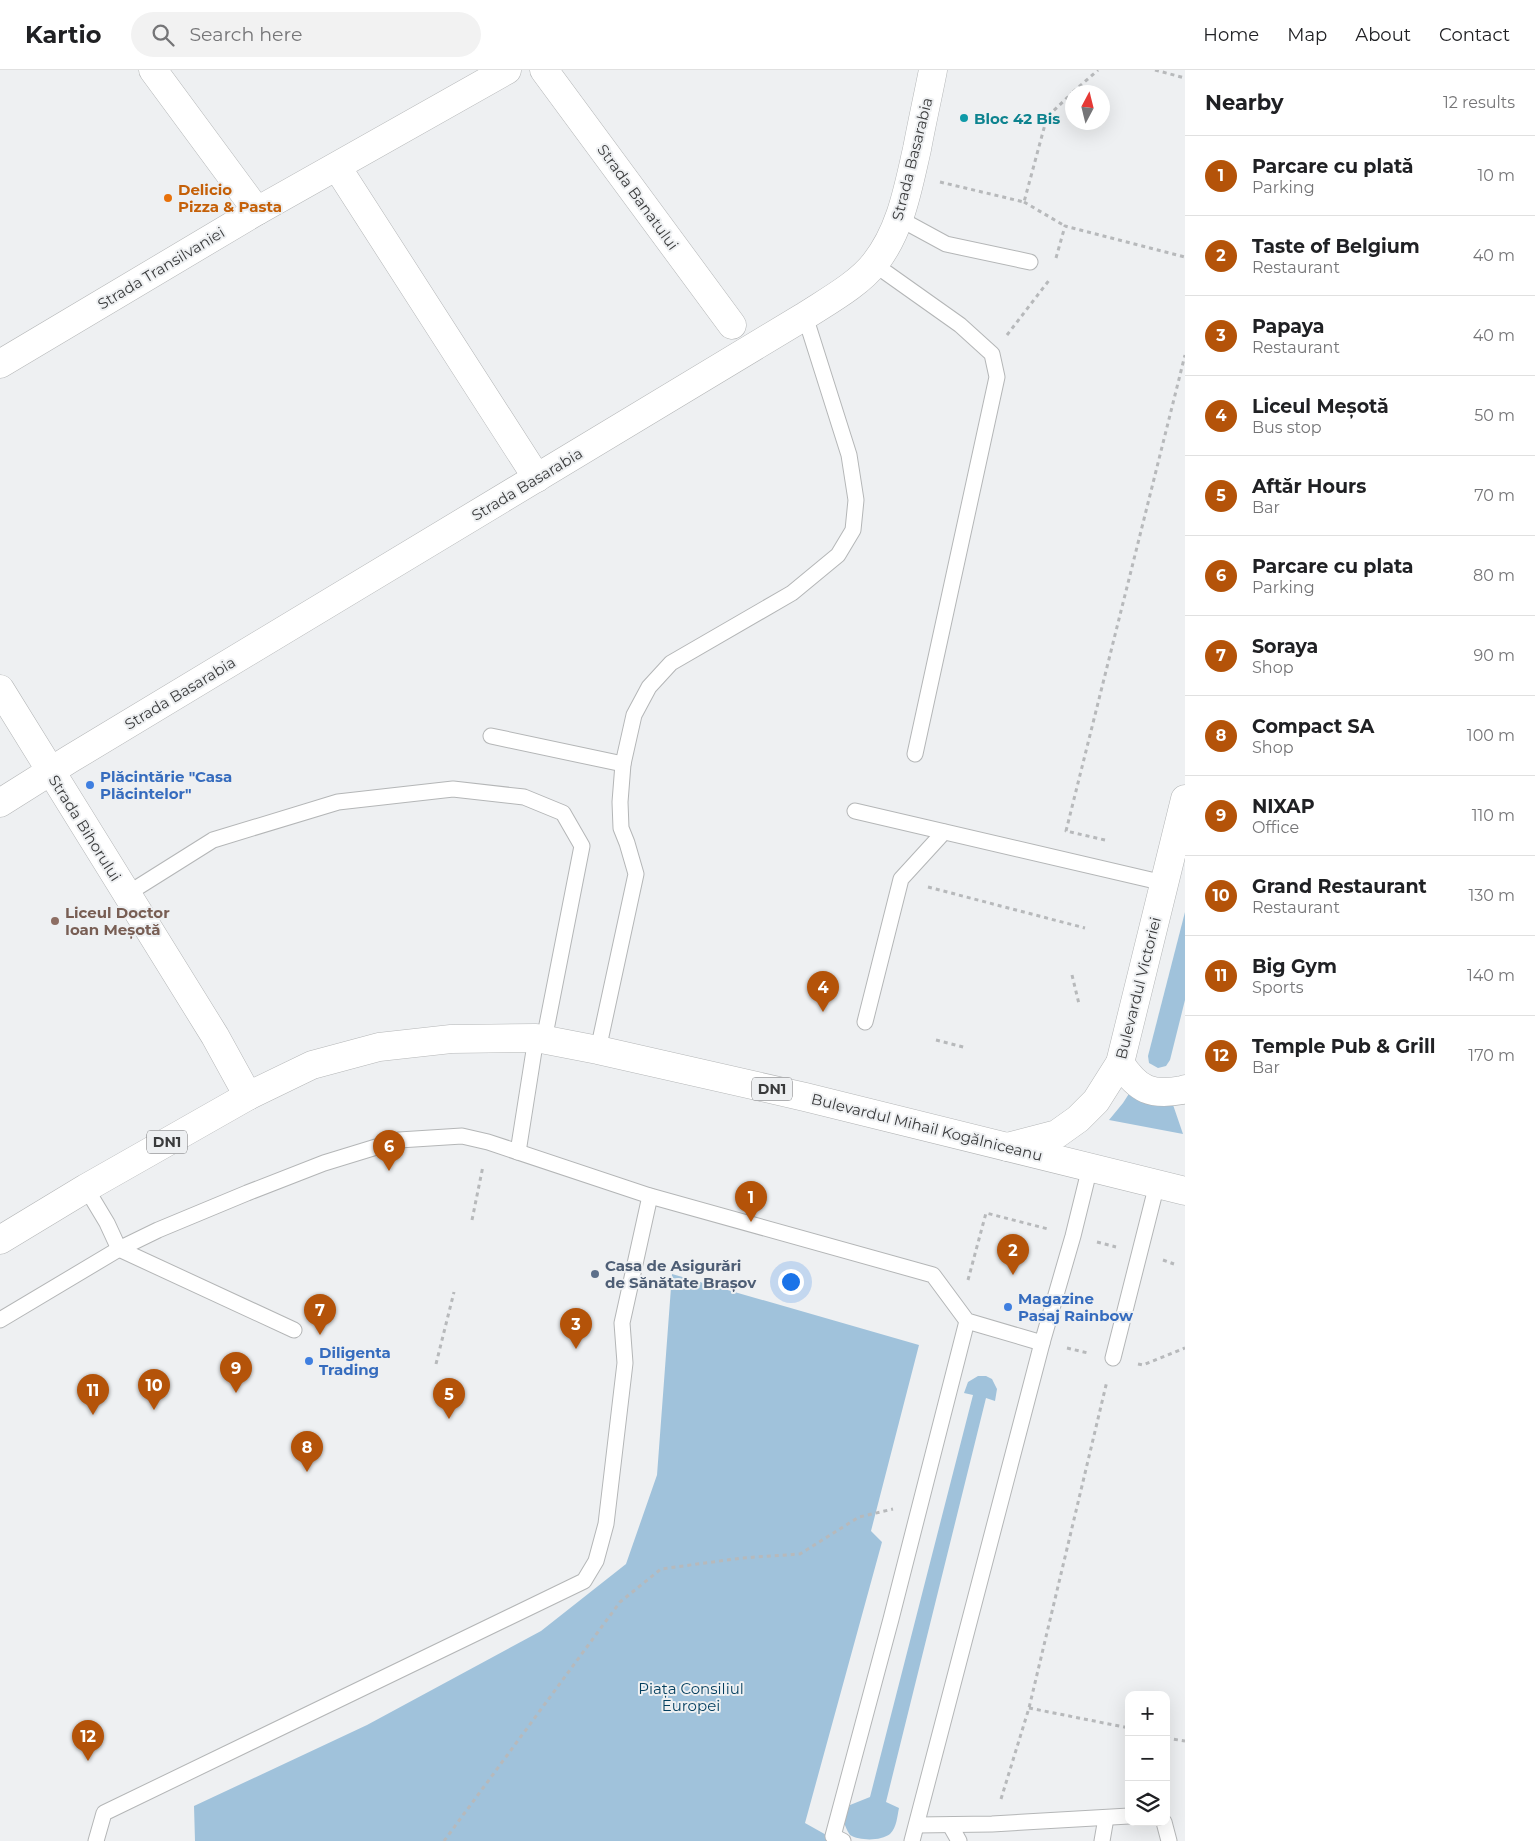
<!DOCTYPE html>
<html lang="en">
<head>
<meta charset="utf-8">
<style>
  body { margin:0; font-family:Montserrat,sans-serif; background:#f2f2f2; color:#202124 }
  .controls { position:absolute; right:15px; bottom:15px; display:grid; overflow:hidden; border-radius:10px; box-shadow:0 5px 20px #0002 }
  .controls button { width:45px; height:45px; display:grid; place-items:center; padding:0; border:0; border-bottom:1px solid #e0e0e0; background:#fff; color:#202124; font:25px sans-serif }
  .compass { position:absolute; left:1065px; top:15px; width:45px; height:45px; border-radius:50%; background:#fff; box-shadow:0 5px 20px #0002; rotate:7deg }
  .you { position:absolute; left:790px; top:1211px; width:18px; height:18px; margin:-12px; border:4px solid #fff; border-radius:50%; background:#1a73e8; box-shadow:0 0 0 8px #1a73e833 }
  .badge { display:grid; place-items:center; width:32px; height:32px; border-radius:50%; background:#b45309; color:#fff; font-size:16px; font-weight:700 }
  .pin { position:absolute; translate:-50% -41px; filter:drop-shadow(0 1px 2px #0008) }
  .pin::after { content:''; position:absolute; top:26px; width:18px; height:15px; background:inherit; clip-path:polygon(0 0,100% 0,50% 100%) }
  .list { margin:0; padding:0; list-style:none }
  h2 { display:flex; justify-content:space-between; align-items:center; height:65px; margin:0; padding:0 20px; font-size:21px }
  h2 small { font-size:16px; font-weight:400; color:#757577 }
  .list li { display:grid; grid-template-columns:32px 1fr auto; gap:15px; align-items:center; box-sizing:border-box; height:80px; padding:0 20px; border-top:1px solid #e0e0e0 }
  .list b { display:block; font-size:19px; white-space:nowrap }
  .list p { margin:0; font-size:16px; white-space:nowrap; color:#757577 }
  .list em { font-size:16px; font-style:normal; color:#757577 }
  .icon { flex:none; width:28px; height:28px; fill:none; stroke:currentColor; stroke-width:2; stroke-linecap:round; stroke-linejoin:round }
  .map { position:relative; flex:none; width:1185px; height:1771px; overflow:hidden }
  header { display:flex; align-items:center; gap:30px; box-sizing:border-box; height:70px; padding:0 25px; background:#fff; border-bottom:1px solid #e0e0e0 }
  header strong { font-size:24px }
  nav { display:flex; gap:28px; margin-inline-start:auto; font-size:18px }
  .search { width:350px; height:45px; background:#f2f2f2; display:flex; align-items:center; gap:12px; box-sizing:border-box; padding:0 18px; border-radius:28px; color:#757577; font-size:19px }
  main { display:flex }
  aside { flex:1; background:#fff }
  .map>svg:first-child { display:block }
</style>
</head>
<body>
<header>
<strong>Kartio</strong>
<div class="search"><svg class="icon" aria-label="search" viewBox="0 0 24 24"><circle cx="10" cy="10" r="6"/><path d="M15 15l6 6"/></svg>Search here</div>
<nav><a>Home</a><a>Map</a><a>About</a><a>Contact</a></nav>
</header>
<main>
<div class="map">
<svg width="1185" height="1771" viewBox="0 0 1185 1771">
  <rect width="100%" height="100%" fill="#eef0f2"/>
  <!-- green -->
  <g fill="#a0c2db">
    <path d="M 1185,842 L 1185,930 L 1170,990 L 1166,996 L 1158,998 L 1149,993 L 1148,986 Z"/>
    <path d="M 1132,1019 L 1170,1026 L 1183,1064 L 1109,1050 L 1123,1033 Z"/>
    <path d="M 672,1204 L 919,1275 L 871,1461 L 882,1472 L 805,1753 L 837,1771 L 195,1771 L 194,1736 L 367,1655 L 541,1561 L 626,1494 L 657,1405 Z"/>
    <path d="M 978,1306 L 986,1306 L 992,1309 L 997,1319 L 995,1331 L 986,1328 L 886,1732 L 899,1738 C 897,1747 897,1757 890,1764 C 881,1771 860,1771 850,1765 C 847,1761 845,1755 843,1750 L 850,1735 L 870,1727 L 973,1325 L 964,1323 L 968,1312 Z"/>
  </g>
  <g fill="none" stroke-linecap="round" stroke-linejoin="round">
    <defs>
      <g id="service">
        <path d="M 900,149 L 946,174 L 1030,192"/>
        <path d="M 874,194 L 960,255 L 992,284 L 997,307 L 915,684"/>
        <path d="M 491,666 L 623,694"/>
        <path d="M 855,741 L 1164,813"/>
        <path d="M 127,824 L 213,770 L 338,732 L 453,719 L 524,727 L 563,743 L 582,776 L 544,970"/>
        <path d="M 865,952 L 901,809 L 944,762"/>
        <path d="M 598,980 L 636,804 L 627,773 L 621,758 L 620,732 L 623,694 L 634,645 L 649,617 L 671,593 L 792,523 L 838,485 L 853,460 L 856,430 L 849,385 L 805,246"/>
        <path d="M 518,1082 L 536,968"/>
        <path d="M 86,1118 L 107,1153 L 119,1179 L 294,1260"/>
        <path d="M 0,1250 L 119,1179 L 158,1160 L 247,1123 L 324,1093 L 399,1070 L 462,1066 L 488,1072 L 650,1126 L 933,1205 L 967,1251 L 1042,1273"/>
        <path d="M 1113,1288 L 1157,1114"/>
        <path d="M 1164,1752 L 1169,1771"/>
        <path d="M 917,1755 L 992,1754 L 1129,1746"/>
        <path d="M 950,1755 L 959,1771"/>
        <path d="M 96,1771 L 104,1743 L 584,1511 L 596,1491 L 606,1454 L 625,1293 L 622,1253 L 650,1126"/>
        <path d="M 843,1771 L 833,1766 L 891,1549 L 967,1251"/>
        <path d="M 912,1771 L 1042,1273 L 1073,1166 L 1090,1097"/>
        <path d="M 1102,1771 L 1106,1748"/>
      </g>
      <g id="minor">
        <path d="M 153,0 L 257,141"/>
        <path d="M 544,0 L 732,255"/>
        <path d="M 337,97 L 537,408"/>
        <path d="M 0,294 L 257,141 L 507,0"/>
        <path d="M 0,733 L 70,689 L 805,246 C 828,231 859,214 875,193 C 901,160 908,118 917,79 C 922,52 928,26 933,0"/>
      </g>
      <path id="tertiary" d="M 0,619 L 215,966 L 248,1026"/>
      <g id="secondary">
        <path d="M 1120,993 C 1138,1020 1151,1026 1183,1020 L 1185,1019"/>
        <path d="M 1007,1077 L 1057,1064 L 1078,1049 L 1096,1031 L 1120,993 L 1185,729"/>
      </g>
      <path id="primary" d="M 0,1170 L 86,1118 L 248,1026 L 312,995 L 379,977 L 451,969 L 536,968 L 598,980 L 805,1027 L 1185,1121"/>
    </defs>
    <!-- service casing -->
    <use href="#service" stroke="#b4b6b7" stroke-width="17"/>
    <!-- minor casing -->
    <use href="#minor" stroke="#b4b6b7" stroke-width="29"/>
    <!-- tertiary casing -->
    <use href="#tertiary" stroke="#b4b6b7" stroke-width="29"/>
    <!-- secondary casing -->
    <use href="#secondary" stroke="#b4b6b7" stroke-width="29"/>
    <!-- primary casing -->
    <use href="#primary" stroke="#b4b6b7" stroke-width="29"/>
    <!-- path -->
    <g stroke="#b7b9bb" stroke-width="3" stroke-dasharray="4 4" stroke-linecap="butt">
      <path d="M 1155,0 L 1185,8"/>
      <path d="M 1073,22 L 1098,0"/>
      <path d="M 940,112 L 1024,132 L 1047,47 L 1072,23"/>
      <path d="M 1024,132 L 1065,156"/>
      <path d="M 1056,188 L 1065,156 L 1185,187"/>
      <path d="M 1007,265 L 1050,209"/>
      <path d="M 1105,770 L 1066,761 L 1185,285"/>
      <path d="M 928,817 L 1085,858"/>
      <path d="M 1072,905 L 1079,934"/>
      <path d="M 936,970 L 967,978"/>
      <path d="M 472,1150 L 483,1096"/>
      <path d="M 1097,1172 L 1116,1177"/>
      <path d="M 1163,1190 L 1174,1194"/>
      <path d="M 968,1210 L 986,1143 L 1048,1159"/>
      <path d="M 1067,1278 L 1088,1283"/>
      <path d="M 436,1294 L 454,1222"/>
      <path d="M 1138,1294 L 1143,1295 L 1185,1278"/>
      <path d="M 1029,1638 L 1129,1658"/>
      <path d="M 1166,1668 L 1185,1671"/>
      <path d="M 1001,1729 L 1029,1638 L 1107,1311"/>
      <path d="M 444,1771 L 620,1532 L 661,1499 L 742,1488 L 800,1484 L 859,1447 L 893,1439"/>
    </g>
    <!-- service -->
    <use href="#service" stroke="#fff" stroke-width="15"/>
    <!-- minor -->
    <use href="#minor" stroke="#fff" stroke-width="28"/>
    <!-- tertiary -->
    <use href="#tertiary" stroke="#fff" stroke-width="28"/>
    <!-- secondary -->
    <use href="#secondary" stroke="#fff" stroke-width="28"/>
    <!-- primary -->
    <use href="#primary" stroke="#fff" stroke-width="28"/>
  </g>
  <!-- markers -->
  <circle fill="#0f9aa8" stroke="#eef0f2" stroke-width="2" cx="964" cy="48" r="5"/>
  <circle fill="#e8710a" stroke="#eef0f2" stroke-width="2" cx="168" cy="128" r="5"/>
  <g fill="#3f7fe0" stroke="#eef0f2" stroke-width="2">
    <circle cx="90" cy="715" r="5"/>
    <circle cx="1008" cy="1237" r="5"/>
    <circle cx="309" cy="1291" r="5"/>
  </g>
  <circle fill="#8d6e63" stroke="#eef0f2" stroke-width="2" cx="55" cy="851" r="5"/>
  <circle fill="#5c6f8a" stroke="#eef0f2" stroke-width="2" cx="595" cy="1204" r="5"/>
  <g text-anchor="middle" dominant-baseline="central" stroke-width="4" stroke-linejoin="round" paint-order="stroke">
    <!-- shield labels -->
    <g fill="#eef0f2" stroke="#707173" stroke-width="1">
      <rect x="752" y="1007.5" width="40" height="23" rx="4"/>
      <rect x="147" y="1060.5" width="40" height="23" rx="4"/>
    </g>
    <g font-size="14" font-weight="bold" fill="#3a3b3c">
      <text x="772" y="1019">DN1</text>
      <text x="167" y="1072">DN1</text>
    </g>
    <!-- culture labels -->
    <g font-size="15" font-weight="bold" fill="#0d838f" stroke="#eef0f2" text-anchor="start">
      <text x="974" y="48">Bloc 42 Bis</text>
    </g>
    <!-- street labels -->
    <g font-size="15" fill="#3a3b3c" stroke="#eef0f2">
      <text transform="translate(912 89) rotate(-76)">Strada Basarabia</text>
      <text transform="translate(638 127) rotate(54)">Strada Banatului</text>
      <text transform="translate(161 198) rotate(-31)">Strada Transilvaniei</text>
      <text transform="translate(527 414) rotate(-31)">Strada Basarabia</text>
      <text transform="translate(180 623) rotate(-31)">Strada Basarabia</text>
      <text transform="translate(85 758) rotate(58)">Strada Bihorului</text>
      <text transform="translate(1138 918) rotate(-76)">Bulevardul Victoriei</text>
      <text transform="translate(927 1057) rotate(14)">Bulevardul Mihail Kogălniceanu</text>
    </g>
    <!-- food labels -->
    <g font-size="15" font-weight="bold" fill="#c56008" stroke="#eef0f2" text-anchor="start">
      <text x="178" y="119">Delicio<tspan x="178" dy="17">Pizza &amp; Pasta</tspan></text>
    </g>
    <!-- shop labels -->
    <g font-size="15" font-weight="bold" fill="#366cbe" stroke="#eef0f2" text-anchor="start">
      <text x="100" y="706">Plăcintărie "Casa<tspan x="100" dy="17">Plăcintelor"</tspan></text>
      <text x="1018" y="1228">Magazine<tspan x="1018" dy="17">Pasaj Rainbow</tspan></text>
      <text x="319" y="1282">Diligenta<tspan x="319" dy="17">Trading</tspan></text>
    </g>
    <!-- education labels -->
    <g font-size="15" font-weight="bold" fill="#785e54" stroke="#eef0f2" text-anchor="start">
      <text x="65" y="842">Liceul Doctor<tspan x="65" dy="17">Ioan Meșotă</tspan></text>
    </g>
    <!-- service labels -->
    <g font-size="15" font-weight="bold" fill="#4e5e75" stroke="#eef0f2" text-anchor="start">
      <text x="605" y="1195">Casa de Asigurări<tspan x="605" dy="17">de Sănătate Brașov</tspan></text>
    </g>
    <!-- park labels -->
    <g font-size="15" fill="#033e5e" stroke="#eef0f2">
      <text x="691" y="1618">Piața Consiliul<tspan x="691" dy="17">Europei</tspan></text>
    </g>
  </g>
</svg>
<div class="controls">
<button>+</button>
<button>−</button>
<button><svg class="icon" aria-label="layers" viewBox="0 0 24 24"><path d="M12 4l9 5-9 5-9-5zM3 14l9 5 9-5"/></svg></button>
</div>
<svg class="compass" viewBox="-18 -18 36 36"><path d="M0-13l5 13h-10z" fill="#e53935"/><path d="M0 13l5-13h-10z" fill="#757577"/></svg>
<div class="you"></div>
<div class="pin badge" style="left:751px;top:1152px">1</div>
<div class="pin badge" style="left:1013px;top:1205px">2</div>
<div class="pin badge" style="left:576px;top:1279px">3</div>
<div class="pin badge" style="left:823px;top:942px">4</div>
<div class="pin badge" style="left:449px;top:1349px">5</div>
<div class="pin badge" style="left:389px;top:1101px">6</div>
<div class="pin badge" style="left:320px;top:1265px">7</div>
<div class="pin badge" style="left:307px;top:1402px">8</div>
<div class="pin badge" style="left:236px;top:1323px">9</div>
<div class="pin badge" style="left:154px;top:1340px">10</div>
<div class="pin badge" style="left:93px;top:1345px">11</div>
<div class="pin badge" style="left:88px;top:1691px">12</div>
</div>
<aside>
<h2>Nearby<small>12 results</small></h2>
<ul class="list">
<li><span class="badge">1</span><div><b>Parcare cu plată</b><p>Parking</p></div><em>10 m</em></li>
<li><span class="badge">2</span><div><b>Taste of Belgium</b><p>Restaurant</p></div><em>40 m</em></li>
<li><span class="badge">3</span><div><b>Papaya</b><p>Restaurant</p></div><em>40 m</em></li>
<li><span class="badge">4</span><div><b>Liceul Meșotă</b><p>Bus stop</p></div><em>50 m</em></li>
<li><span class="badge">5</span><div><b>Aftăr Hours</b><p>Bar</p></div><em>70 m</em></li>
<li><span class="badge">6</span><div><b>Parcare cu plata</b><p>Parking</p></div><em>80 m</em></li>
<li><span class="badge">7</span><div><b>Soraya</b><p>Shop</p></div><em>90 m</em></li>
<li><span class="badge">8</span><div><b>Compact SA</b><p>Shop</p></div><em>100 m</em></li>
<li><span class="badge">9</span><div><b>NIXAP</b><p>Office</p></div><em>110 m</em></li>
<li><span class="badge">10</span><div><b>Grand Restaurant</b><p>Restaurant</p></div><em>130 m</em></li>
<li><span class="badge">11</span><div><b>Big Gym</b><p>Sports</p></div><em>140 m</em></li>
<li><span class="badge">12</span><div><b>Temple Pub &amp; Grill</b><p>Bar</p></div><em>170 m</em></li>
</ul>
</aside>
</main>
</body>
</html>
